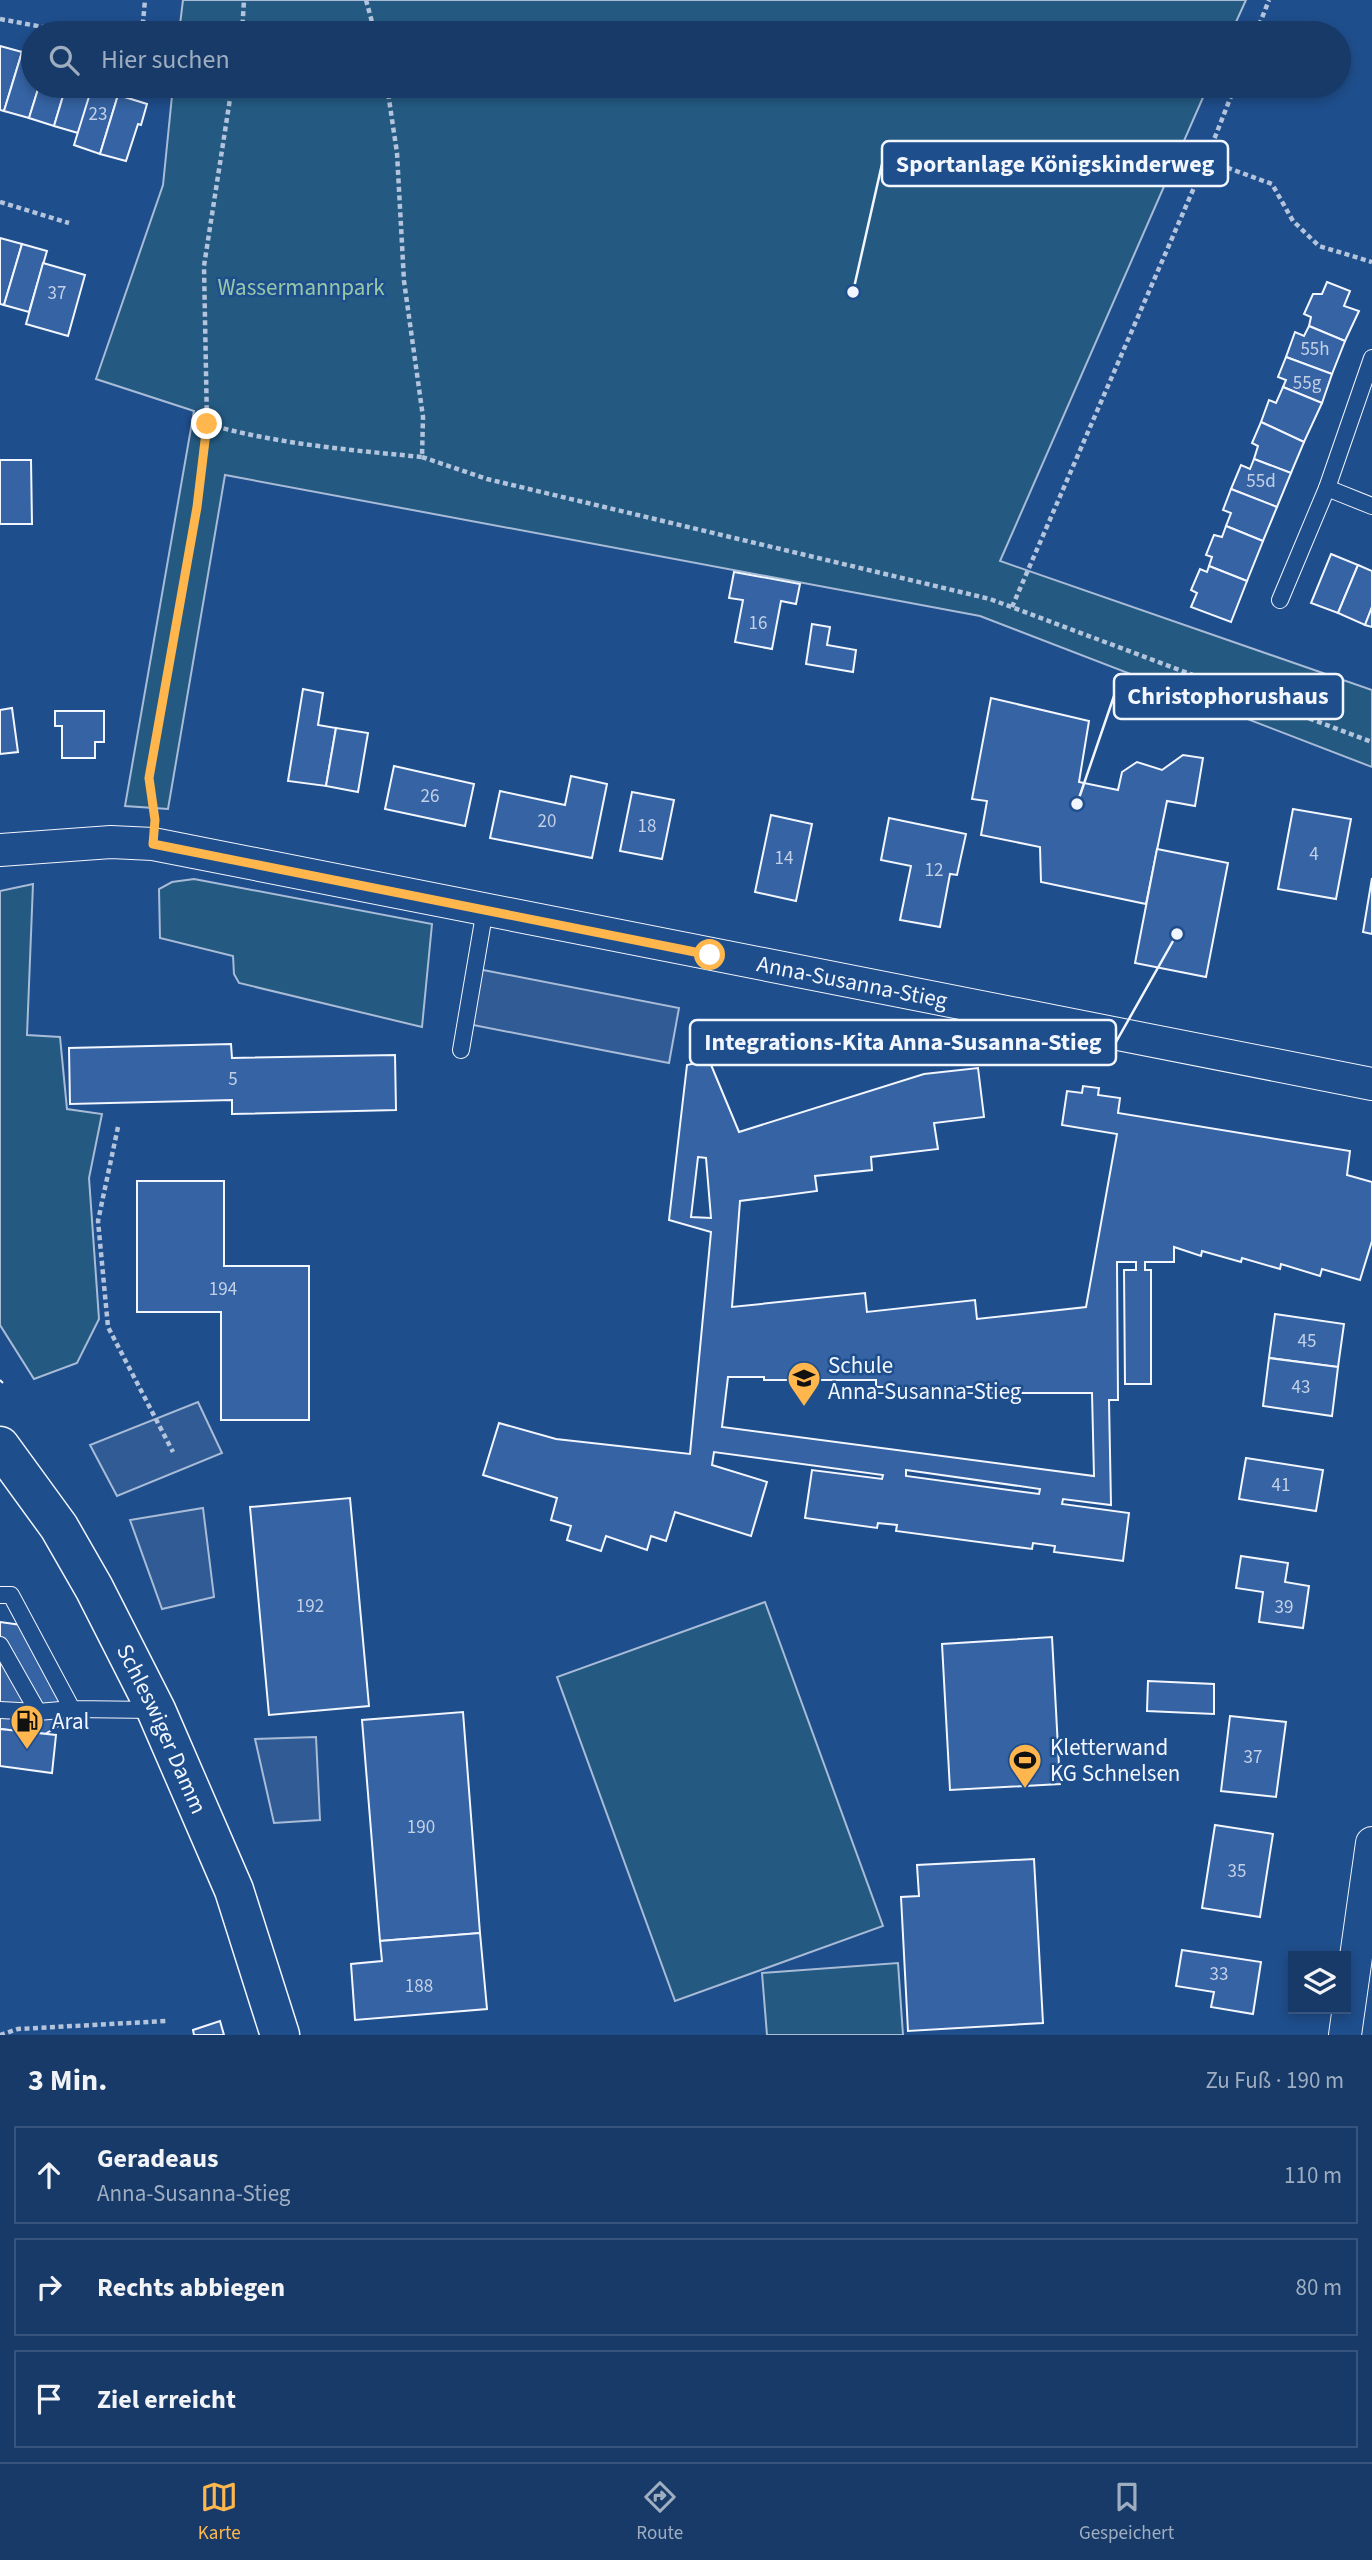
<!DOCTYPE html>
<html lang="de">
<head>
<meta charset="utf-8">
<style>
  body { margin:0; font-family:"Source Sans 3",sans-serif; background:#244571; color:#f1f3f6 }
  .controls { position:absolute; right:21px; bottom:21px; display:grid; overflow:hidden; border-radius:0px; box-shadow:0 4px 10px #0003 }
  .controls button { width:63px; height:63px; display:grid; place-items:center; padding:0; border:0; border-bottom:2px solid #36547d; background:#173a69; color:#f1f3f6; font:35px sans-serif }
  .stop { position:absolute; width:21px; height:21px; margin:-16px; border:5px solid #ffb74d; border-radius:50%; background:#fff }
  .stop.end { background:#ffb74d; border-color:#fff; box-shadow:0 2px 7px #0008 }
  .list { margin:0; padding:0; list-style:none }
  h2 { display:flex; justify-content:space-between; align-items:center; height:91px; margin:0; padding:0 28px; font-size:30px }
  h2 small { font-size:23px; font-weight:400; color:#9eadc0 }
  .list li { display:grid; grid-template-columns:46px 1fr auto; gap:21px; align-items:center; box-sizing:border-box; height:98px; margin:0 14px 14px; padding:0 14px; border:2px solid #36547d; border-radius:0px }
  .list b { display:block; font-size:26px; white-space:nowrap }
  .list p { margin:0; font-size:23px; white-space:nowrap; color:#9eadc0 }
  .list em { font-size:23px; font-style:normal; color:#9eadc0 }
  .icon { flex:none; width:38px; height:38px; fill:none; stroke:currentColor; stroke-width:2; stroke-linecap:round; stroke-linejoin:round }
  .map { position:relative; flex:none; width:1372px; height:2035px; overflow:hidden }
  .search { position:absolute; background:#173a69; box-shadow:0 4px 10px #0003; left:21px; right:21px; top:21px; height:77px; display:flex; align-items:center; gap:18px; box-sizing:border-box; padding:0 24px; border-radius:38px; color:#9eadc0; font-size:26px }
  .sheet { height:427px; background:#173a69 }
  nav { display:flex; justify-content:space-around; align-items:center; box-sizing:border-box; height:98px; border-top:2px solid #36547d; background:#173a69; font-size:19px; color:#9eadc0 }
  nav a { display:grid; justify-items:center; gap:4px }
  nav .on { color:#ffb74d }
  .map>svg:first-child { display:block }
</style>
</head>
<body>
<div class="map">
<svg width="1372" height="2035" viewBox="0 0 1372 2035">
  <rect width="100%" height="100%" fill="#1f4e8c"/>
  <!-- green -->
  <g fill="#245a82" stroke="#a8bbd7" stroke-width="2">
    <path d="M 183,0 L 1246,0 L 1231,33 L 179,33 Z"/>
    <path d="M 173,86 L 1208,86 L 1000,561 L 1372,690 L 1372,767 L 980,616 L 225,475 L 168,809 L 125,806 L 194,411 L 96,379 L 163,185 Z"/>
    <path d="M 194,879 L 432,924 L 422,1027 L 239,983 L 234,974 L 233,956 L 160,938 L 159,889 L 172,882 Z"/>
    <path d="M 33,884 L 27,1035 L 60,1037 L 67,1109 L 102,1114 L 89,1178 L 99,1319 L 77,1363 L 34,1379 L 0,1325 L 0,891 Z"/>
    <path d="M 765,1602 L 883,1926 L 675,2001 L 557,1677 Z"/>
    <path d="M 898,1963 L 903,2035 L 767,2035 L 762,1973 Z"/>
  </g>
  <!-- parking -->
  <g fill="#305b95" stroke="#a8bbd7" stroke-width="2">
    <path d="M 478,969 L 679,1008 L 669,1063 L 468,1024 Z"/>
    <path d="M 198,1402 L 222,1453 L 117,1496 L 90,1445 Z"/>
    <path d="M 203,1508 L 214,1597 L 162,1609 L 130,1520 Z"/>
    <path d="M 316,1737 L 320,1820 L 274,1823 L 255,1739 Z"/>
  </g>
  <!-- building -->
  <g fill="#3563a3" stroke="#f2f6ff" stroke-width="2" fill-rule="evenodd">
    <path d="M 0,46 L 22,52 L 4,111 L 0,110 Z"/>
    <path d="M 22,52 L 33,56 L 33,86 L 39,86 L 29,118 L 4,111 Z"/>
    <path d="M 39,86 L 66,86 L 54,126 L 29,118 Z"/>
    <path d="M 66,86 L 94,86 L 78,133 L 54,126 Z"/>
    <path d="M 92,87 L 118,95 L 100,154 L 74,145 Z"/>
    <path d="M 118,95 L 147,104 L 141,125 L 138,124 L 126,161 L 100,154 Z"/>
    <path d="M 0,238 L 22,244 L 4,305 L 0,304 Z"/>
    <path d="M 22,244 L 47,251 L 29,312 L 4,305 Z"/>
    <path d="M 43,263 L 85,275 L 68,336 L 26,324 Z"/>
    <path d="M 1327,282 L 1350,291 L 1344,306 L 1359,311 L 1345,341 L 1309,326 L 1311,317 L 1304,314 L 1313,294 L 1322,294 Z"/>
    <path d="M 1309,326 L 1345,341 L 1332,374 L 1286,357 L 1295,332 L 1304,336 Z"/>
    <path d="M 1286,357 L 1332,374 L 1322,403 L 1283,387 L 1286,380 L 1278,377 Z"/>
    <path d="M 1283,387 L 1322,403 L 1304,442 L 1261,422 L 1269,400 L 1276,403 Z"/>
    <path d="M 1261,422 L 1304,442 L 1291,473 L 1254,459 L 1258,446 L 1252,443 Z"/>
    <path d="M 1254,459 L 1291,473 L 1277,507 L 1231,489 L 1241,465 L 1250,469 Z"/>
    <path d="M 0,460 L 31,460 L 32,524 L 0,524 Z"/>
    <path d="M 1231,489 L 1277,507 L 1263,541 L 1226,526 L 1231,513 L 1223,510 Z"/>
    <path d="M 1226,526 L 1263,541 L 1247,581 L 1209,566 L 1212,557 L 1206,555 L 1214,535 L 1222,537 Z"/>
    <path d="M 1331,554 L 1358,565 L 1338,613 L 1311,603 Z"/>
    <path d="M 1358,565 L 1372,571 L 1372,607 L 1365,625 L 1338,613 Z"/>
    <path d="M 1209,566 L 1247,581 L 1231,622 L 1191,607 L 1197,593 L 1191,590 L 1200,569 L 1207,572 Z"/>
    <path d="M 734,572 L 800,584 L 796,604 L 781,601 L 772,649 L 735,642 L 743,600 L 729,598 Z"/>
    <path d="M 1372,607 L 1372,627 L 1365,625 Z"/>
    <path d="M 812,624 L 830,627 L 827,645 L 856,650 L 853,672 L 806,664 Z"/>
    <path d="M 303,689 L 323,693 L 318,725 L 336,728 L 326,786 L 288,781 Z"/>
    <path d="M 991,698 L 1089,721 L 1079,782 L 1118,790 L 1122,772 L 1137,762 L 1162,770 L 1183,755 L 1203,758 L 1195,806 L 1167,801 L 1146,904 L 1041,882 L 1040,847 L 981,835 L 987,801 L 972,799 Z"/>
    <path d="M 12,708 L 18,752 L 0,754 L 0,710 Z"/>
    <path d="M 55,711 L 104,711 L 104,742 L 95,742 L 95,758 L 62,758 L 62,726 L 55,726 Z"/>
    <path d="M 336,728 L 368,733 L 358,792 L 326,786 Z"/>
    <path d="M 394,766 L 474,784 L 465,826 L 385,809 Z"/>
    <path d="M 571,776 L 607,784 L 592,858 L 490,838 L 500,791 L 565,805 Z"/>
    <path d="M 632,792 L 674,800 L 662,859 L 620,851 Z"/>
    <path d="M 1293,809 L 1351,819 L 1336,899 L 1278,889 Z"/>
    <path d="M 771,815 L 812,824 L 796,901 L 755,892 Z"/>
    <path d="M 889,818 L 966,834 L 957,875 L 950,874 L 940,927 L 900,920 L 911,866 L 881,860 Z"/>
    <path d="M 1157,849 L 1228,863 L 1206,977 L 1135,963 Z"/>
    <path d="M 1372,878 L 1372,934 L 1363,932 Z"/>
    <path d="M 231,1044 L 232,1058 L 395,1055 L 396,1110 L 232,1114 L 232,1100 L 70,1104 L 69,1048 Z"/>
    <path d="M 709,1060 L 739,1132 L 924,1074 L 978,1068 L 984,1117 L 934,1123 L 938,1149 L 871,1157 L 872,1170 L 815,1176 L 817,1191 L 740,1201 L 732,1307 L 865,1293 L 867,1312 L 975,1300 L 977,1319 L 1086,1307 L 1117,1134 L 1062,1125 L 1067,1091 L 1082,1093 L 1083,1086 L 1099,1088 L 1098,1095 L 1120,1098 L 1118,1113 L 1350,1151 L 1347,1175 L 1372,1182 L 1372,1241 L 1360,1280 L 1322,1269 L 1320,1276 L 1281,1264 L 1280,1269 L 1242,1258 L 1241,1262 L 1202,1251 L 1201,1256 L 1174,1247 L 1174,1262 L 1145,1262 L 1145,1270 L 1151,1270 L 1151,1384 L 1125,1384 L 1124,1270 L 1136,1270 L 1136,1262 L 1117,1262 L 1118,1400 L 1109,1400 L 1111,1505 L 1063,1499 L 1062,1504 L 1129,1513 L 1123,1561 L 1054,1552 L 1055,1546 L 1033,1543 L 1032,1549 L 896,1531 L 897,1525 L 878,1523 L 877,1528 L 805,1518 L 812,1470 L 882,1479 L 883,1475 L 714,1452 L 712,1465 L 767,1482 L 751,1536 L 675,1512 L 666,1541 L 651,1536 L 647,1550 L 606,1536 L 601,1551 L 567,1540 L 571,1526 L 551,1520 L 557,1498 L 483,1475 L 499,1423 L 556,1439 L 690,1454 L 711,1232 L 669,1220 L 687,1065 ZM 698,1157 L 706,1158 L 711,1218 L 691,1217 ZM 728,1377 L 764,1377 L 764,1380 L 876,1380 L 876,1387 L 988,1387 L 988,1393 L 1092,1393 L 1094,1476 L 722,1427 ZM 906,1470 L 1040,1489 L 1039,1494 L 906,1476 Z"/>
    <path d="M 137,1181 L 224,1181 L 224,1266 L 309,1266 L 309,1420 L 221,1420 L 221,1312 L 137,1312 Z"/>
    <path d="M 1275,1314 L 1344,1324 L 1338,1367 L 1269,1358 Z"/>
    <path d="M 1269,1358 L 1338,1367 L 1332,1416 L 1263,1406 Z"/>
    <path d="M 1246,1458 L 1323,1470 L 1316,1511 L 1239,1499 Z"/>
    <path d="M 350,1498 L 369,1706 L 269,1715 L 250,1507 Z"/>
    <path d="M 1241,1556 L 1288,1563 L 1285,1582 L 1309,1586 L 1303,1628 L 1259,1622 L 1263,1592 L 1236,1588 Z"/>
    <path d="M 0,1622 L 21,1625 L 72,1718 L 45,1734 L 0,1729 Z"/>
    <path d="M 1052,1637 L 1060,1784 L 950,1790 L 942,1644 Z"/>
    <path d="M 1148,1681 L 1214,1684 L 1214,1714 L 1147,1711 Z"/>
    <path d="M 463,1712 L 480,1933 L 380,1941 L 362,1720 Z"/>
    <path d="M 1230,1716 L 1286,1722 L 1276,1797 L 1221,1791 Z"/>
    <path d="M 0,1729 L 56,1735 L 52,1773 L 0,1766 Z"/>
    <path d="M 1215,1825 L 1273,1834 L 1260,1917 L 1202,1908 Z"/>
    <path d="M 1034,1859 L 1043,2023 L 908,2031 L 901,1897 L 919,1896 L 917,1865 Z"/>
    <path d="M 480,1933 L 487,2009 L 355,2020 L 351,1964 L 382,1961 L 380,1941 Z"/>
    <path d="M 1182,1950 L 1261,1962 L 1253,2014 L 1211,2007 L 1214,1992 L 1176,1986 Z"/>
    <path d="M 220,2021 L 224,2035 L 194,2035 L 193,2030 Z"/>
  </g>
  <g fill="none" stroke-linecap="round" stroke-linejoin="round">
    <defs>
      <g id="lane">
        <path d="M 1327,488 L 1372,506"/>
        <path d="M 1280,600 L 1327,488 L 1372,358"/>
        <path d="M 461,1050 L 485,909"/>
        <path d="M 0,1595 L 11,1595 L 72,1709 L 154,1710"/>
        <path d="M 0,1645 L 38,1712 L 72,1709"/>
        <path d="M 0,1710 L 38,1712"/>
      </g>
      <g id="street">
        <path id="s1" d="M 0,850 L 111,842 L 153,844 L 1372,1084"/>
        <path d="M 1345,2035 L 1372,1843"/>
      </g>
      <g id="secondary">
        <path id="s2" d="M 0,1446 L 59,1527 L 94,1588 L 156,1710 L 234,1890 L 280,2035"/>
      </g>
    </defs>
    <!-- lane casing -->
    <use href="#lane" stroke="#f2f6ff" stroke-width="18"/>
    <!-- street casing -->
    <use href="#street" stroke="#f2f6ff" stroke-width="34"/>
    <!-- secondary casing -->
    <use href="#secondary" stroke="#f2f6ff" stroke-width="41"/>
    <!-- path -->
    <g stroke="#b3c4dc" stroke-width="4.5" stroke-dasharray="5 3.5" stroke-linecap="butt">
      <path d="M 366,0 L 375,33"/>
      <path d="M 0,19 L 75,33"/>
      <path d="M 142,33 L 145,0"/>
      <path d="M 242,33 L 244,0"/>
      <path d="M 1256,33 L 1269,0"/>
      <path d="M 1235,86 L 1206,160 L 1272,184 L 1293,221 L 1319,246 L 1372,262"/>
      <path d="M 0,202 L 69,223"/>
      <path d="M 207,424 C 277,444 350,450 422,457 L 423,417 L 404,281 L 397,153 L 387,86"/>
      <path d="M 422,457 L 487,479 L 990,599 L 1372,742"/>
      <path d="M 1012,607 L 1206,160"/>
      <path d="M 154,813 L 149,778 L 197,507 L 207,424 L 204,266 L 232,86"/>
      <path d="M 118,1127 L 98,1221 L 108,1327 L 173,1452"/>
      <path d="M 0,2035 L 18,2029 L 166,2021"/>
    </g>
    <!-- lane -->
    <use href="#lane" stroke="#1f4e8c" stroke-width="16"/>
    <!-- street -->
    <use href="#street" stroke="#1f4e8c" stroke-width="32"/>
    <!-- secondary -->
    <use href="#secondary" stroke="#1f4e8c" stroke-width="38"/>
    <!-- fence -->
    <path stroke="#f2f6ff" stroke-width="2" stroke-dasharray="9 3.5" stroke-linecap="butt" d="M 0,1380 L 3,1383"/>
  </g>
  <g fill="none" stroke-linecap="round" stroke-linejoin="round">
    <!-- route -->
    <path stroke="#ffb74d" stroke-width="9" d="M 207,424 L 197,507 L 149,778 L 155,820 L 153,844 L 710,955"/>
  </g>
  <!-- icons -->
  <defs>
    <symbol id="school-pin" viewBox="-11 -11 22 30"><path d="M0 17L-7.5 6A9.5 9.5 0 1 1 7.5 6Z" fill="#ffb74d" stroke="#1f4e8c"/><path d="M0-5L7-2L0 1L-7-2ZM-4 1L0 2.5L4 1V4Q0 6-4 4Z" fill="#111"/></symbol>
    <symbol id="fuel-pin" viewBox="-11 -11 22 30"><path d="M0 17L-7.5 6A9.5 9.5 0 1 1 7.5 6Z" fill="#ffb74d" stroke="#1f4e8c"/><path d="M-5.5-6h7V0h2V4h1.3V-2.5L3-4.5l.8-.8L6-3V5H2.5V1h-1V6h-7ZM-4.2-4.7v3.2H.2V-4.7Z" fill="#111"/></symbol>
    <symbol id="stadium-pin" viewBox="-11 -11 22 30"><path d="M0 17L-7.5 6A9.5 9.5 0 1 1 7.5 6Z" fill="#ffb74d" stroke="#1f4e8c"/><path d="M0-5a6.5 5 0 1 0 0 10a6.5 5 0 1 0 0-10ZM-3.5-1.8h7v3.6h-7Z" fill="#111"/></symbol>
  </defs>
  <g fill-rule="evenodd">
    <use href="#school-pin" x="785" y="1359" width="38" height="52"/>
    <use href="#fuel-pin" x="8" y="1702" width="38" height="52"/>
    <use href="#stadium-pin" x="1006" y="1741" width="38" height="52"/>
  </g>
  <g text-anchor="middle" dominant-baseline="central" stroke-width="5" stroke-linejoin="round" paint-order="stroke">
    <!-- number labels -->
    <g font-size="19" fill="#c3d1e8">
      <text x="98" y="114">23</text>
      <text x="57" y="293">37</text>
      <text x="1315" y="349">55h</text>
      <text x="1307" y="383">55g</text>
      <text x="1261" y="481">55d</text>
      <text x="758" y="623">16</text>
      <text x="430" y="796">26</text>
      <text x="547" y="821">20</text>
      <text x="647" y="826">18</text>
      <text x="1314" y="854">4</text>
      <text x="784" y="858">14</text>
      <text x="934" y="870">12</text>
      <text x="233" y="1079">5</text>
      <text x="223" y="1289">194</text>
      <text x="1307" y="1341">45</text>
      <text x="1301" y="1387">43</text>
      <text x="1281" y="1485">41</text>
      <text x="310" y="1606">192</text>
      <text x="1284" y="1607">39</text>
      <text x="1253" y="1757">37</text>
      <text x="421" y="1827">190</text>
      <text x="1237" y="1871">35</text>
      <text x="1219" y="1974">33</text>
      <text x="419" y="1986">188</text>
    </g>
    <!-- park labels -->
    <g font-size="23" fill="#97c8a6" stroke="#1f4e8c">
      <text x="301" y="287">Wassermannpark</text>
    </g>
    <!-- street labels -->
    <g font-size="23" fill="#f2f6ff" stroke="#1f4e8c">
      <text stroke="none"><textPath href="#s1" startOffset="866">Anna-Susanna-Stieg</textPath></text>
      <text stroke="none"><textPath href="#s2" startOffset="327">Schleswiger Damm</textPath></text>
    </g>
    <!-- poi labels -->
    <g font-size="23" fill="#f2f6ff" stroke="#1f4e8c" text-anchor="start">
      <text x="828" y="1365">Schule<tspan x="828" dy="26">Anna-Susanna-Stieg</tspan></text>
      <text x="52" y="1721">Aral</text>
      <text x="1050" y="1747">Kletterwand<tspan x="1050" dy="26">KG Schnelsen</tspan></text>
    </g>
  </g>
  <!-- callouts -->
  <path fill="none" stroke="#f2f6ff" stroke-width="2.5" d="M853 292L882 164M1077 804L1114 696M1177 934L1116 1042"/>
  <g fill="#f2f6ff" stroke="#1f4e8c" stroke-width="2.5">
    <circle cx="853" cy="292" r="7"/>
    <circle cx="1077" cy="804" r="7"/>
    <circle cx="1177" cy="934" r="7"/>
  </g>
  <g fill="#1f4e8c" stroke="#f2f6ff" stroke-width="2.5">
    <rect x="882" y="141" width="346" height="45" rx="7"/>
    <rect x="1114" y="674" width="229" height="45" rx="7"/>
    <rect x="690" y="1020" width="426" height="45" rx="7"/>
  </g>
  <g font-size="24" text-anchor="middle" font-weight="bold" fill="#f2f6ff">
    <text x="1055" y="172">Sportanlage Königskinderweg</text>
    <text x="1228" y="704">Christophorushaus</text>
    <text x="903" y="1050">Integrations-Kita Anna-Susanna-Stieg</text>
  </g>
</svg>
<div class="controls">
<button><svg class="icon" aria-label="layers" viewBox="0 0 24 24"><path d="M12 4l9 5-9 5-9-5zM3 14l9 5 9-5"/></svg></button>
</div>
<div class="stop" style="left:710px;top:955px"></div>
<div class="stop end" style="left:207px;top:424px"></div>
<div class="search"><svg class="icon" aria-label="search" viewBox="0 0 24 24"><circle cx="10" cy="10" r="6"/><path d="M15 15l6 6"/></svg>Hier suchen</div>
</div>
<section class="sheet">
<h2>3 Min.<small>Zu Fuß · 190 m</small></h2>
<ul class="list">
<li><svg class="icon" aria-label="ahead" viewBox="0 0 24 24"><path d="M12 20V5M6 11l6-6 6 6"/></svg><div><b>Geradeaus</b><p>Anna-Susanna-Stieg</p></div><em>110 m</em></li>
<li><svg class="icon" aria-label="right" viewBox="0 0 24 24"><path d="M7 20v-9h11M14 6l5 5-5 5"/></svg><div><b>Rechts abbiegen</b></div><em>80 m</em></li>
<li><svg class="icon" aria-label="arrive" viewBox="0 0 24 24"><path d="M6 21V4h12l-3 4 3 4H6"/></svg><div><b>Ziel erreicht</b></div></li>
</ul>
</section>
<nav>
<a class="on"><svg class="icon" aria-label="map" viewBox="0 0 24 24"><path d="M3 6l6-2 6 2 6-2v14l-6 2-6-2-6 2zM9 4v14M15 6v14"/></svg>Karte</a>
<a><svg class="icon" aria-label="directions" viewBox="0 0 24 24"><path d="M12 3l9 9-9 9-9-9zM9 14v-3h6M13 9l2 2-2 2"/></svg>Route</a>
<a><svg class="icon" aria-label="saved" viewBox="0 0 24 24"><path d="M7 4h10v16l-5-4-5 4z"/></svg>Gespeichert</a>
</nav>
</body>
</html>
